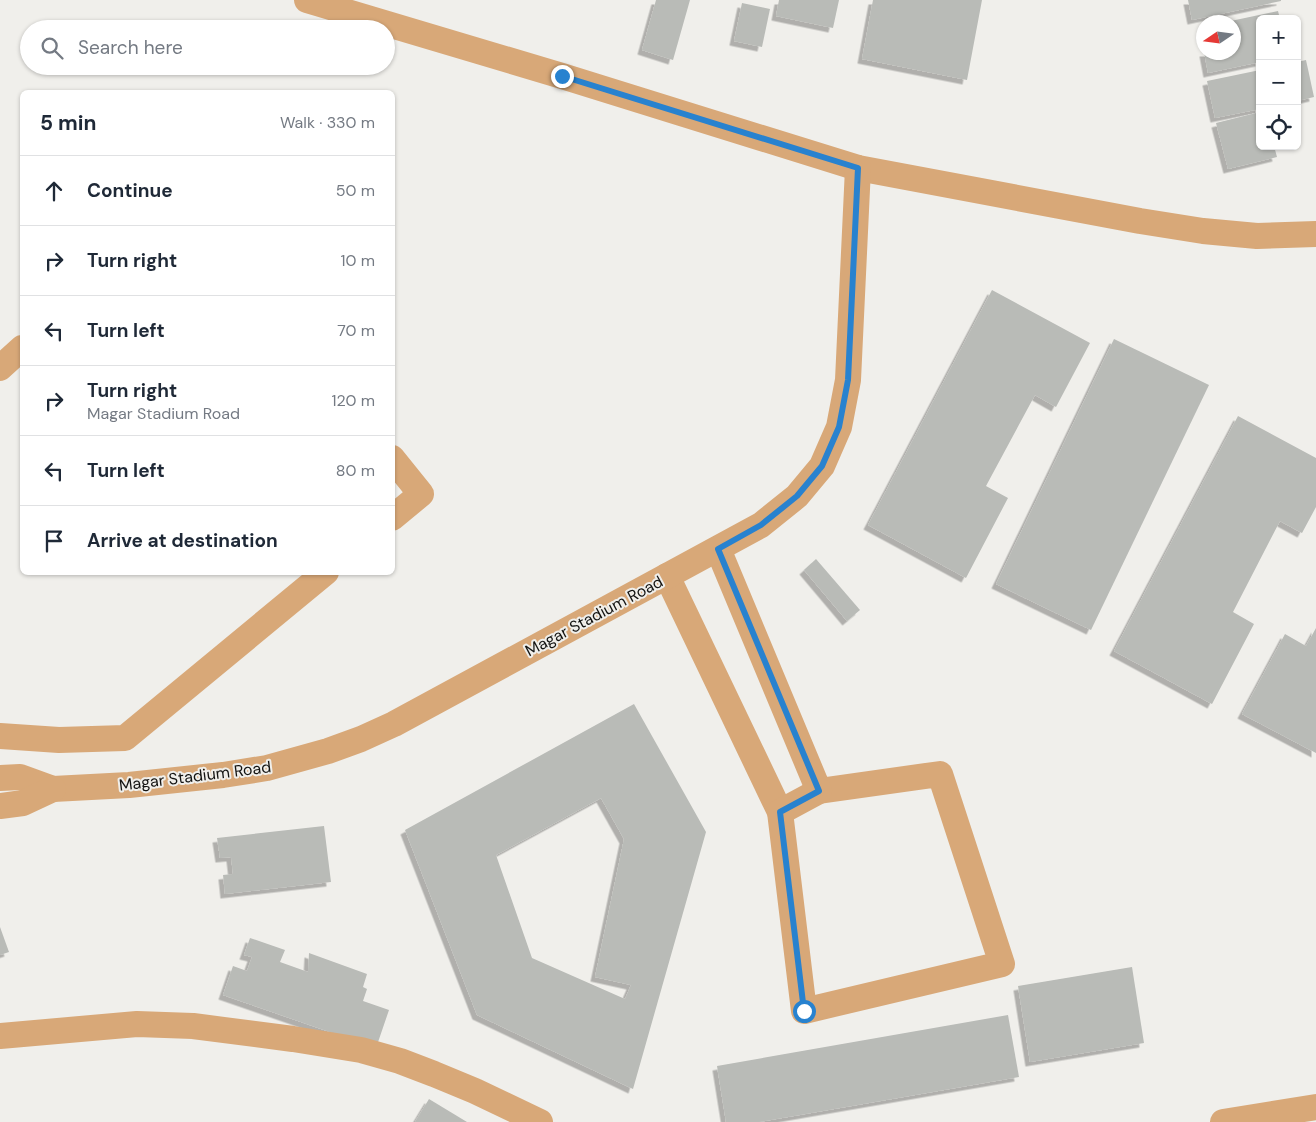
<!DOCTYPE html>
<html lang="en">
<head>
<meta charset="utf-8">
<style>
  body { margin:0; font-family:"DM Sans",sans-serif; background:#f2f2f3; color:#1f2937 }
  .controls { position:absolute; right:15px; top:15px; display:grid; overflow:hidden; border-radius:8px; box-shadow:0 1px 4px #0004 }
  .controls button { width:45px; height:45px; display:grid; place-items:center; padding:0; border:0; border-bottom:1px solid #e0e1e3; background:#fff; color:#1f2937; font:25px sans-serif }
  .compass { position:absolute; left:1196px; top:15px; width:45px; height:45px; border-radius:50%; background:#fff; box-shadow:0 1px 4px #0004; rotate:257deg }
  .stop { position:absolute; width:15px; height:15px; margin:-11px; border:4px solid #2882cf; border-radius:50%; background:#fff }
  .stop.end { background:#2882cf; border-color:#fff; box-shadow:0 1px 5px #0008 }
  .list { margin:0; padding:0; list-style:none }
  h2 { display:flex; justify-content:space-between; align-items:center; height:65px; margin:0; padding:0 20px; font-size:21px }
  h2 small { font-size:16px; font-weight:400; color:#747a83 }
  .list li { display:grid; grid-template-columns:32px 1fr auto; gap:15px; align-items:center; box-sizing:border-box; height:70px; padding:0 20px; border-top:1px solid #e0e1e3 }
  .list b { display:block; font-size:19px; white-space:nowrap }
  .list p { margin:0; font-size:16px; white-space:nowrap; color:#747a83 }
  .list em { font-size:16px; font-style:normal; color:#747a83 }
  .icon { flex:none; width:28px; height:28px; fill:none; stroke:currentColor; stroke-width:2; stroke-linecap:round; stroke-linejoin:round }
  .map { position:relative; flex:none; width:1316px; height:1122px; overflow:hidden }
  .search { position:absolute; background:#fff; box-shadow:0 1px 4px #0004; left:20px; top:20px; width:375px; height:55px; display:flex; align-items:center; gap:12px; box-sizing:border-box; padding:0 18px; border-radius:28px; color:#747a83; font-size:19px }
  .panel { position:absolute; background:#fff; box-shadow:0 1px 4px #0004; left:20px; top:90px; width:375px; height:485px; border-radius:8px }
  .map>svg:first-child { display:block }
</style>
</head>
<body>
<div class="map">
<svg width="1316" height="1122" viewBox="0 0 1316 1122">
  <defs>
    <filter id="shadow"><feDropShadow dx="-4.5" dy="4.5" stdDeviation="0" flood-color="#0004"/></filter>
  </defs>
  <rect width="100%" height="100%" fill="#f0efeb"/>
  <!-- building -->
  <g fill="#b9bbb7" fill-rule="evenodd" filter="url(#shadow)">
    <path d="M 656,0 L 690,0 L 673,60 L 642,50 Z"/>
    <path d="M 779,0 L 839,0 L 833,28 L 776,16 Z"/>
    <path d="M 873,0 L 982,0 L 967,80 L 862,59 Z"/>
    <path d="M 1188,0 L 1281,0 L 1281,1 L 1192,20 Z"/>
    <path d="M 742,3 L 770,9 L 762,47 L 734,41 Z"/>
    <path d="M 1278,11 L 1280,19 L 1260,19 L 1260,62 L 1208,73 L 1204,52 L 1234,52 L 1234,22 L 1226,22 Z"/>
    <path d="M 1306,60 L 1314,97 L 1297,101 L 1297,62 Z"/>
    <path d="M 1260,70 L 1260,109 L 1215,118 L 1207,81 Z"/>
    <path d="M 1260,112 L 1260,146 L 1274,146 L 1277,157 L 1228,169 L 1216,123 Z"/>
    <path d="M 992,290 L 1090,343 L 1056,407 L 1035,395 L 986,486 L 1008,498 L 966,578 L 868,525 Z"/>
    <path d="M 1114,339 L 1209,385 L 1091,630 L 996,584 Z"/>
    <path d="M 1238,416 L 1316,458 L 1316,507 L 1302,533 L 1280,521 L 1233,612 L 1254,624 L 1212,704 L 1114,651 Z"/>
    <path d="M 816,559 L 860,610 L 847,621 L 804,570 Z"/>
    <path d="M 1316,628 L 1316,753 L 1242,714 L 1285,634 L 1306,646 Z"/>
    <path d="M 634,704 L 706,832 L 633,1089 L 477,1015 L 405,830 ZM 601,798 L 624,839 L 595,977 L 631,985 L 625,999 L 532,958 L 496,855 Z"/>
    <path d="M 324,826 L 331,882 L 225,894 L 223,875 L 233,874 L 231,857 L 220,858 L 217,838 Z"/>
    <path d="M 0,927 L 9,952 L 0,955 Z"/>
    <path d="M 250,938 L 285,950 L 280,962 L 308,972 L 309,953 L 367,974 L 363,987 L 367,989 L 363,1001 L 389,1010 L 376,1048 L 223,995 L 233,966 L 247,971 L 252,957 L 244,955 Z"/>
    <path d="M 1132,967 L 1144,1043 L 1030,1062 L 1018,986 Z"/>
    <path d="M 1008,1015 L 1019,1077 L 759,1122 L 726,1122 L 717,1066 Z"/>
    <path d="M 429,1099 L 467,1122 L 415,1122 Z"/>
  </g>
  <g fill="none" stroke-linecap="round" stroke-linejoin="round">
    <!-- minor -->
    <g stroke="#d8a878" stroke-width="26">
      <path d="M 307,0 L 562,76 L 858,168 L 1140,221 L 1203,231 L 1257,236 L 1316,234"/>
      <path d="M 0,368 L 22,348"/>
      <path d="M 392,458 L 421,494 L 392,518"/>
      <path d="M 667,576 L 780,812 L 804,1011 L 1002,964 L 940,774 L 819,791 L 718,549"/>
      <path d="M 0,736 L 59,740 L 125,738 L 326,572"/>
      <path d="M 0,778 L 20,777 L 53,789 L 129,785 L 223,775 L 267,768 L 328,751 L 361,739 L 394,724 L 761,525 L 797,496 L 822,466 L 839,427 L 848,380 L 858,168"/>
      <path d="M 0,806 L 23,803 L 53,789"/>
      <path d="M 780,812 L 819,791"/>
      <path d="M 0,1036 L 137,1024 L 193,1026 L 293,1039 L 361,1050 L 400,1061 L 434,1074 L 475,1091 L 540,1122"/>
      <path d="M 1223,1122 L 1316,1107"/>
    </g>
  </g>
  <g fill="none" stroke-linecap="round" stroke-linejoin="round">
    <!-- route -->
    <path stroke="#2882cf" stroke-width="6" d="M 562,76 L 858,168 L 848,380 L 839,427 L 822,466 L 797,496 L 761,525 L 718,549 L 819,791 L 780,812 L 804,1011"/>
  </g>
  <g text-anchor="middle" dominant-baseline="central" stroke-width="4" stroke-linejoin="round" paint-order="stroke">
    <!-- street labels -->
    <g font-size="16" fill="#131311" stroke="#f0efeb">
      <text transform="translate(594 616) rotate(-28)">Magar Stadium Road</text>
      <text transform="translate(195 776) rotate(-7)">Magar Stadium Road</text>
    </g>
  </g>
</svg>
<div class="controls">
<button>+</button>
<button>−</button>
<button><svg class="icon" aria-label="locate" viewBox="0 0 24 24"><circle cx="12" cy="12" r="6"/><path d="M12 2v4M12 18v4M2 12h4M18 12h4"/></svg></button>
</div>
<svg class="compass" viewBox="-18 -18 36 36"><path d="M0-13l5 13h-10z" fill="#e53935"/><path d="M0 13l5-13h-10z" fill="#747a83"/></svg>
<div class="stop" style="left:804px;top:1011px"></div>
<div class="stop end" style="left:562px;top:76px"></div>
<div class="search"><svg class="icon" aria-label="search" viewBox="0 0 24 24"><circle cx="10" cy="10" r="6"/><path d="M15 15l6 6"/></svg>Search here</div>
<section class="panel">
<h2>5 min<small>Walk · 330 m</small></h2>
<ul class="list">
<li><svg class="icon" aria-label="ahead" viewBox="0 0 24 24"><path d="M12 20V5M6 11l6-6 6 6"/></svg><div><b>Continue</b></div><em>50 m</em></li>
<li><svg class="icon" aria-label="right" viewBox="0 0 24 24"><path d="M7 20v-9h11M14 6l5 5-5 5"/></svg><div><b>Turn right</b></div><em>10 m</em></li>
<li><svg class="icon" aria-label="left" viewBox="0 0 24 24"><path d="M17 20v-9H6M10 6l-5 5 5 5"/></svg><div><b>Turn left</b></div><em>70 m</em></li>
<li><svg class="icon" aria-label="right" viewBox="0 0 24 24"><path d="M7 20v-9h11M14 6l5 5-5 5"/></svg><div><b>Turn right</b><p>Magar Stadium Road</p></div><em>120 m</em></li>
<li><svg class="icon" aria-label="left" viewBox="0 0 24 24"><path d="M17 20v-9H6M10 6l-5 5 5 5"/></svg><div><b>Turn left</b></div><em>80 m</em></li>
<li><svg class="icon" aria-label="arrive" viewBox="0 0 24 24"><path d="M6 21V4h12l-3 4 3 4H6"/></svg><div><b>Arrive at destination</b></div></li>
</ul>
</section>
</div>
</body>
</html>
